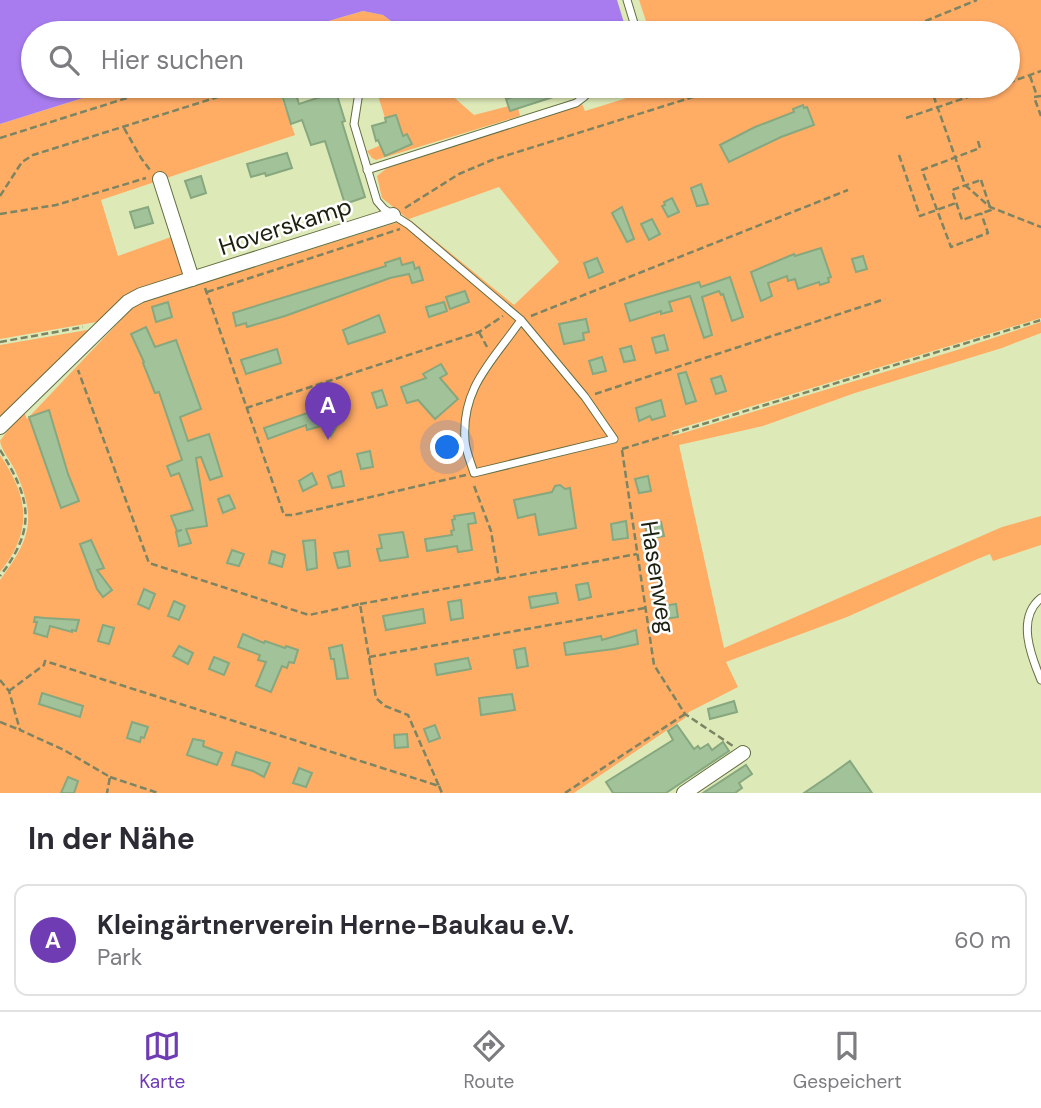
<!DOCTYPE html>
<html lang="de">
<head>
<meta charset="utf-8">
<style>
  body { margin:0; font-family:"DM Sans",sans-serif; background:#f7f7f7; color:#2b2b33 }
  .you { position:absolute; left:448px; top:448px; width:24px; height:24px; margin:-18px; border:5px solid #fff; border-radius:50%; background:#1a73e8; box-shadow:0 0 0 10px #1a73e833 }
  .badge { display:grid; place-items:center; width:46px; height:46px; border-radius:50%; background:#6f3cb3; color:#fff; font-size:23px; font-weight:700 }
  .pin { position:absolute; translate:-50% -58px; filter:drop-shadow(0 2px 4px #0008) }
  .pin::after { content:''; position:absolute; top:37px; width:24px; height:21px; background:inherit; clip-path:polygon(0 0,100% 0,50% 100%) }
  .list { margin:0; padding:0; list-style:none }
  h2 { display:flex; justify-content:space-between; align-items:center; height:91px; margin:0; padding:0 28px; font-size:30px }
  h2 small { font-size:23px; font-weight:400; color:#7c7c81 }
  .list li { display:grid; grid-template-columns:46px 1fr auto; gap:21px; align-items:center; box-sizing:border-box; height:112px; margin:0 14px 14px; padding:0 14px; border:2px solid #e1e1e2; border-radius:14px }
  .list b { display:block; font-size:26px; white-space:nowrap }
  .list p { margin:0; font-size:23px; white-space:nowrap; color:#7c7c81 }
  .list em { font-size:23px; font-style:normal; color:#7c7c81 }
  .icon { flex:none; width:38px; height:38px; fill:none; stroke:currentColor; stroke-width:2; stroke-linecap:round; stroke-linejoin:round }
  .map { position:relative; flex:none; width:1041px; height:793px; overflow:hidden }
  .search { position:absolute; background:#fff; box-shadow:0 2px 5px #0004; left:21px; right:21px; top:21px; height:77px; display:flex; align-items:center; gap:18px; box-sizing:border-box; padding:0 24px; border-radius:38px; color:#7c7c81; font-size:26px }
  .sheet { height:217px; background:#fff }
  nav { display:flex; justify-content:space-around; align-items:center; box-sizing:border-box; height:98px; border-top:2px solid #e1e1e2; background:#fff; font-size:19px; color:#7c7c81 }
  nav a { display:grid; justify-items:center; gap:4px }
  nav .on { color:#6f3cb3 }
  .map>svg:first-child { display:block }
</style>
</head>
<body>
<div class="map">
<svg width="1041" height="793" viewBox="0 0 1041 793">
  <rect width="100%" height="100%" fill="#ddeab8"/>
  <!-- green -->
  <g fill="#ffac65" fill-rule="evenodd">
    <path d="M 639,0 L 1041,0 L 1041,318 L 671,431 L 673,436 L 957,350 L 1041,322 L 1041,333 L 1002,348 L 855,393 L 763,426 L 679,445 L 724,648 L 1002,527 L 1041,516 L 1041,545 L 993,561 L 990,554 L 975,560 L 847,617 L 726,662 L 738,687 L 689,712 L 685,718 L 574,793 L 0,793 L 0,580 C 31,539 37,518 15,470 C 10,460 2,451 0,441 L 23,410 L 27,419 L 136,304 L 408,219 L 382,198 L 377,176 L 387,168 L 582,104 L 585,111 L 643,93 L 643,89 L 652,86 L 1008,86 L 1008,33 L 650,33 ZM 499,187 L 559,262 L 514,305 L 409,219 Z"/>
    <path d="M 363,11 L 383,15 L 407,33 L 287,33 Z"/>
    <path d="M 121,86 L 305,86 L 280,94 L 295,135 L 101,200 L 118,256 L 171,237 L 184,274 L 102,321 L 0,339 L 0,124 Z"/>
    <path d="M 375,86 L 441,86 L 474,115 L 509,106 L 510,111 L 518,108 L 520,116 L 376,160 L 372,158 L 367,151 L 381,145 L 385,156 L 411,144 L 407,134 L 398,138 L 386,123 L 398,120 L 397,115 L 385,118 Z"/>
    <path d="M 87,330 L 89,331 L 0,423 L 0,345 Z"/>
    <path d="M 0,455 C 29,498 33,531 0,572 Z"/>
  </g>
  <!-- water -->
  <path fill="#a87cef" d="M 0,0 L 617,0 L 625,26 L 603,33 L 407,33 L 383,15 L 363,11 L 287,33 L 33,33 L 33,86 L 121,86 L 0,124 Z"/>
  <!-- building -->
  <g fill="#a2c399" stroke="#87a77f" stroke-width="2">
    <path d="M 547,86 L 556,86 L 559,95 L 510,111 L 506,99 Z"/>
    <path d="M 295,91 L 299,104 L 336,92 L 345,121 L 342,122 L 365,197 L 345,204 L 325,141 L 311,145 L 302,120 L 291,124 L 282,95 Z"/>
    <path d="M 803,105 L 804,108 L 807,107 L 814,125 L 781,137 L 729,162 L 720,145 L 755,127 L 794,112 L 793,109 Z"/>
    <path d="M 396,115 L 403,136 L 407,134 L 412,144 L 385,156 L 378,140 L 376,141 L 372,126 L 386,122 L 385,118 Z"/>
    <path d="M 287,153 L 292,168 L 266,176 L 265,173 L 251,177 L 247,164 Z"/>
    <path d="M 201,176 L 206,193 L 191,198 L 185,181 Z"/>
    <path d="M 701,184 L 708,204 L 697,206 L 691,188 Z"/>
    <path d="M 672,198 L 679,212 L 668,217 L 662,206 L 665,205 L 664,202 Z"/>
    <path d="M 148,207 L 153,223 L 135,228 L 130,212 Z"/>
    <path d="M 622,207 L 634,239 L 627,242 L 612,213 Z"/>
    <path d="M 652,219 L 660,234 L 649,240 L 641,224 Z"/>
    <path d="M 821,248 L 831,277 L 828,278 L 829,282 L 820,285 L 819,282 L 798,289 L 795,279 L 788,281 L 787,276 L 768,283 L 772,296 L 761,301 L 751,272 L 794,254 L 795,256 Z"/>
    <path d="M 863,256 L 867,269 L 856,272 L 852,259 Z"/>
    <path d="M 400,258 L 402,265 L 413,262 L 415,269 L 419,267 L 423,280 L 412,283 L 409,274 L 390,278 L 285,316 L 247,327 L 246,323 L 236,326 L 233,313 L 386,266 L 385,263 Z"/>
    <path d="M 597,258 L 603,272 L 589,278 L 584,263 Z"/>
    <path d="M 730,277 L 743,317 L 732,321 L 723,294 L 721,295 L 719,291 L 702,297 L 712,335 L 704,338 L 690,296 L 669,302 L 672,311 L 661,314 L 661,311 L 630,321 L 625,304 L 699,282 L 701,287 Z"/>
    <path d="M 465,291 L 469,302 L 450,309 L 446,297 Z"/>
    <path d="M 168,302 L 172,317 L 156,322 L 152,307 Z"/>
    <path d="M 444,302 L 447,311 L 429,317 L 426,307 Z"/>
    <path d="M 379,315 L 385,332 L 348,344 L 343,330 Z"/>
    <path d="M 586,319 L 589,332 L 583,333 L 584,340 L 564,344 L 559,324 Z"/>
    <path d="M 146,327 L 155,347 L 176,340 L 201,409 L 180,417 L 188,441 L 209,434 L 222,476 L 210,480 L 201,457 L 196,458 L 207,526 L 186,529 L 191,543 L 179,546 L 176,532 L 182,530 L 177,531 L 171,516 L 193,510 L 179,473 L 171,476 L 167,466 L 182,460 L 159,392 L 155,393 L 143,363 L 144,362 L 131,334 Z"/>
    <path d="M 664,335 L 668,350 L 656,353 L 652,338 Z"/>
    <path d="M 631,346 L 635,360 L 624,362 L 620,349 Z"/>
    <path d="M 277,349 L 281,363 L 246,374 L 241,360 Z"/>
    <path d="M 602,357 L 606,371 L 593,374 L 589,361 Z"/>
    <path d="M 441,364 L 447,374 L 440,378 L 458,399 L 435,419 L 418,400 L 407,403 L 401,387 L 426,378 L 423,374 Z"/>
    <path d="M 686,372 L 696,401 L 686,404 L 678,374 Z"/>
    <path d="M 721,376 L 726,391 L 716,394 L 711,379 Z"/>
    <path d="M 382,390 L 387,405 L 377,408 L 372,393 Z"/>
    <path d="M 661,400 L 665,416 L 652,420 L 650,416 L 639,421 L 636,408 Z"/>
    <path d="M 336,403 L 341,419 L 331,436 L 328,424 L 307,430 L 306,425 L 268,439 L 264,428 Z"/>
    <path d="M 49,410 L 68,474 L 79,501 L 61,508 L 29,417 Z"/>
    <path d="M 370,451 L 373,467 L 361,469 L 357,454 Z"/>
    <path d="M 341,471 L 344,486 L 332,488 L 328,476 Z"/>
    <path d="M 312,473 L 317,484 L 303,491 L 299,481 Z"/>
    <path d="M 648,476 L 651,491 L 639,493 L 635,479 Z"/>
    <path d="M 560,485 L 565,489 L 570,488 L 576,528 L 539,535 L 535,514 L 518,518 L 514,500 L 552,492 L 555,486 Z"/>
    <path d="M 229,495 L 235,508 L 223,513 L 218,499 Z"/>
    <path d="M 474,513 L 476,523 L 468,524 L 472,550 L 458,552 L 457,546 L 427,551 L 425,539 L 452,535 L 451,531 L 454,530 L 452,520 L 455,519 L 454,516 Z"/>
    <path d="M 626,521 L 628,538 L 613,540 L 611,524 Z"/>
    <path d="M 661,522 L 664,536 L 648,539 L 645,526 Z"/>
    <path d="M 403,532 L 408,557 L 380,561 L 377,549 L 382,548 L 379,535 Z"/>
    <path d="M 91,540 L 104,568 L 97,570 L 112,590 L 103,597 L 97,589 L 80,544 Z"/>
    <path d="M 315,540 L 317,568 L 307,570 L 303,541 Z"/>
    <path d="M 232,550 L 244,554 L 239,566 L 227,563 Z"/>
    <path d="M 272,551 L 285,555 L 282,567 L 269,563 Z"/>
    <path d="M 348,551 L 350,566 L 338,568 L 334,553 Z"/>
    <path d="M 588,583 L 591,597 L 579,600 L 576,585 Z"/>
    <path d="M 144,589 L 155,594 L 149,609 L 138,604 Z"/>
    <path d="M 556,593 L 558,603 L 531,608 L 529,597 Z"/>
    <path d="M 461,600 L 463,618 L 451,620 L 448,602 Z"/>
    <path d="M 174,601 L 185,606 L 179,620 L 168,616 Z"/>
    <path d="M 676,604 L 678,617 L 665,619 L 663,606 Z"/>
    <path d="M 423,609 L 425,623 L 386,630 L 383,616 Z"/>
    <path d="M 35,617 L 45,618 L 79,620 L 76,631 L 72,630 L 72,632 L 50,626 L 47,637 L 34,633 L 37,622 L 34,622 Z"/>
    <path d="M 103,625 L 114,628 L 109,644 L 98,641 Z"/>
    <path d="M 636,630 L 638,644 L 614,649 L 566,655 L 564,643 L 601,636 L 602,640 Z"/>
    <path d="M 243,634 L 264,643 L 265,641 L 285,648 L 286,646 L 298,650 L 294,663 L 289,662 L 287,668 L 282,666 L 271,692 L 256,686 L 266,662 L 258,660 L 260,655 L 238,647 Z"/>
    <path d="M 342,645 L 348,678 L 337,679 L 334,659 L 331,659 L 329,648 Z"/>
    <path d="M 179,646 L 193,653 L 188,664 L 173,656 Z"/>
    <path d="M 525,648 L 528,666 L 517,668 L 514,650 Z"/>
    <path d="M 214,657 L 229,663 L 224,675 L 209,669 Z"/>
    <path d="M 468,658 L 471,669 L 437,675 L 435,664 Z"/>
    <path d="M 42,693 L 83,706 L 80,717 L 39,704 Z"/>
    <path d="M 512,694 L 515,710 L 481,715 L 479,698 Z"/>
    <path d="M 734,701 L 737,712 L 710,719 L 708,709 Z"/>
    <path d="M 132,722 L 148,727 L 144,738 L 141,737 L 140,742 L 127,738 Z"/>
    <path d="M 435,725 L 440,738 L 429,742 L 424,729 Z"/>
    <path d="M 677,725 L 694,749 L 698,746 L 700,749 L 708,744 L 712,750 L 723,742 L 729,751 L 666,793 L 613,793 L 606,782 L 673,740 L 668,731 Z"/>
    <path d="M 407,734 L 408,747 L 395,748 L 394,735 Z"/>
    <path d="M 193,739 L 204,741 L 203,746 L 222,753 L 217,765 L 187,755 Z"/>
    <path d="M 236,752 L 270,763 L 264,777 L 253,771 L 232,765 Z"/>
    <path d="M 850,761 L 872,793 L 804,793 L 829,776 Z"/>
    <path d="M 746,765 L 752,774 L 739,783 L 742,788 L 735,793 L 703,793 Z"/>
    <path d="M 299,768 L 312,773 L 306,787 L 293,783 Z"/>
    <path d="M 68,777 L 78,781 L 74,793 L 61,793 Z"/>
  </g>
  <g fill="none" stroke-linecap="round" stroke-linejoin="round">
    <defs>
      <g id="service">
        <path d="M 627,0 L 637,33"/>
        <path d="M 360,86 L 354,124 L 377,201 L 384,209 L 409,225 L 521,320 L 585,397 L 614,439 L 474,473 C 471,463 466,452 465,441 C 461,387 493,361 521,320"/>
        <path d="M 446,86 C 469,98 485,93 509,86"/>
        <path d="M 367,170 L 576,103 L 584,97 L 594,86"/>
        <path d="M 1041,598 C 1016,618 1031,656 1041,680"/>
      </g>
      <g id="minor">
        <path d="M 160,179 L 192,279"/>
        <path d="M 0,427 L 128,302 L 141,295 L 393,215"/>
        <path d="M 684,793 L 743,753"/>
      </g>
    </defs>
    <!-- service casing -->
    <use href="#service" stroke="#636e40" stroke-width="9"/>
    <!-- minor casing -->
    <use href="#minor" stroke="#636e40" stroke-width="16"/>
    <!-- path -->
    <g stroke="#7c8462" stroke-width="2.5" stroke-dasharray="7 3.5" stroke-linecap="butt">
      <path d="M 330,33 C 350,27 368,22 387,33"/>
      <path d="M 896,33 L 977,0"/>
      <path d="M 1030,76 L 1037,96"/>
      <path d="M 1008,83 L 1041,71"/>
      <path d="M 930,86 L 965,185 L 990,207 L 1041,227"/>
      <path d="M 1041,96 L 1034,97 L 1041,116"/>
      <path d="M 906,118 L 1000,86"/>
      <path d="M 124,128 L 141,158 L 150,170"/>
      <path d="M 0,138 L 165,86"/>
      <path d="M 978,141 L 980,148 L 922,170 L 951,247 L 988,233 L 981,213"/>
      <path d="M 899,155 L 920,216 L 956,203"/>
      <path d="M 981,180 L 991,210 L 962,220 L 952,190 Z"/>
      <path d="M 0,196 L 22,162 L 33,155 L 253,86"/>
      <path d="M 405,208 L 459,174 L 492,160 L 728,86"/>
      <path d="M 0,214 L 56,205 L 146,178"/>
      <path d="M 205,288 L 284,515 L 293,515 L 466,475"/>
      <path d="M 207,292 L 400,229"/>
      <path d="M 531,316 L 848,190"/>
      <path d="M 479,332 L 487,347"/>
      <path d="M 0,342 L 83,327"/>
      <path d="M 595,394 L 882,300"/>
      <path d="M 246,408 L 479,332 L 503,316"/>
      <path d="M 622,449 L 1041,320"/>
      <path d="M 0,450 C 31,499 37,528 0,576"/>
      <path d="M 622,450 L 654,665 L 685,714 L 733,746"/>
      <path d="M 499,579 L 637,554"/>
      <path d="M 360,604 L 499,579 L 491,531 L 473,483"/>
      <path d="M 369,657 L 645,608"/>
      <path d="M 0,680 L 9,691 L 20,730 L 64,750 L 110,777 L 107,793"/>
      <path d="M 9,691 L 44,665 L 45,661 L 439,786 L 408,715 L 385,706 L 376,698 L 360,604 L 309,615 L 149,563 L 78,370"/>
      <path d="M 0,722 L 20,730"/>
      <path d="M 110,777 L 158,793"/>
      <path d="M 439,786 L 442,793"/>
      <path d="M 565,793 L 685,714"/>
    </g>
    <!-- service -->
    <use href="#service" stroke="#fff" stroke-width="7"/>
    <!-- minor -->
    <use href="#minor" stroke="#fff" stroke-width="14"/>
  </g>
  <g text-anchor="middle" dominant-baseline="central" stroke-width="5" stroke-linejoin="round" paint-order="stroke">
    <!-- street labels -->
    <g font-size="24" fill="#1c200e" stroke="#fff">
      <text transform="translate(285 226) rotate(-18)">Hoverskamp</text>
      <text transform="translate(658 577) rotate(81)">Hasenweg</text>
    </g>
  </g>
</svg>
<div class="you"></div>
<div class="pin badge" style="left:328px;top:440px">A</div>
<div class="search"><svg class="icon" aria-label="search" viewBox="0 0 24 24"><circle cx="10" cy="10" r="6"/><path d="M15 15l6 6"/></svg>Hier suchen</div>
</div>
<section class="sheet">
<h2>In der Nähe<small></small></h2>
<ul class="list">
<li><span class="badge">A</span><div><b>Kleingärtnerverein Herne-Baukau e.V.</b><p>Park</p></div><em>60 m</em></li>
</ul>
</section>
<nav>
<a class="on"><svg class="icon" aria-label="map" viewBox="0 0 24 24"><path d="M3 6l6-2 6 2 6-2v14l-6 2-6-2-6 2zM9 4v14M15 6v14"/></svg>Karte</a>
<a><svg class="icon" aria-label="directions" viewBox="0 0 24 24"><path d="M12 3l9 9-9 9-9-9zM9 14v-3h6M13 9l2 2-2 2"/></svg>Route</a>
<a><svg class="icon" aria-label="saved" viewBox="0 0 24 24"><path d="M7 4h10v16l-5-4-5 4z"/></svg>Gespeichert</a>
</nav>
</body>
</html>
